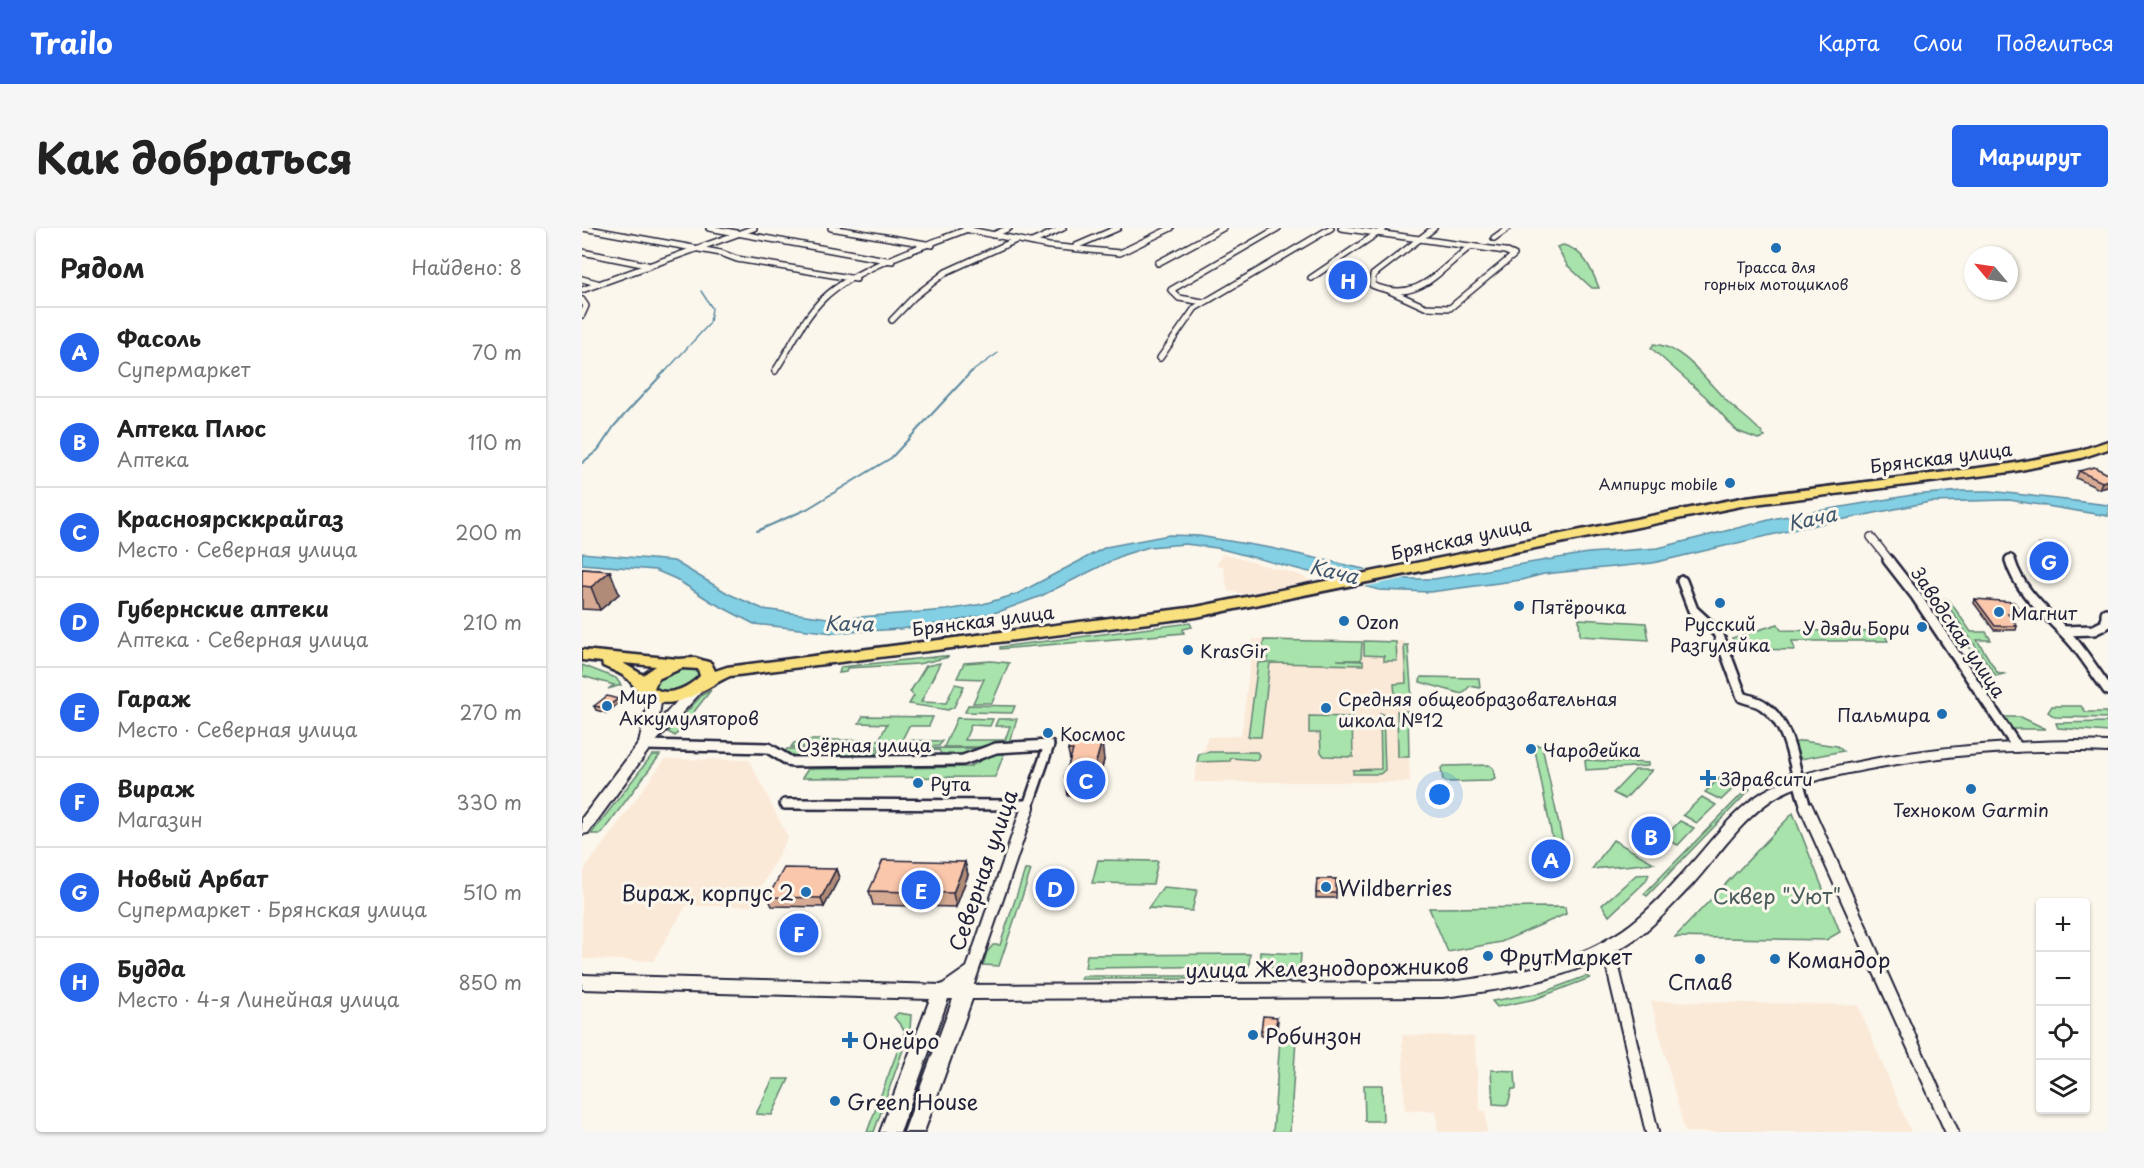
<!DOCTYPE html>
<html lang="ru">
<head>
<meta charset="utf-8">
<style>
  body { margin:0; font-family:"Playpen Sans",sans-serif; background:#f6f6f6; color:#222 }
  .controls { position:absolute; right:18px; bottom:18px; display:grid; overflow:hidden; border-radius:6px; box-shadow:0 2px 4px #0004 }
  .controls button { width:54px; height:54px; display:grid; place-items:center; padding:0; border:0; border-bottom:2px solid #e0e0e0; background:#fff; color:#222; font:30px sans-serif }
  .compass { position:absolute; left:1382px; top:18px; width:54px; height:54px; border-radius:50%; background:#fff; box-shadow:0 2px 4px #0004; rotate:299deg }
  .you { position:absolute; left:858px; top:567px; width:21px; height:21px; margin:-15px; border:4px solid #fff; border-radius:50%; background:#1a73e8; box-shadow:0 0 0 9px #1a73e833 }
  .badge { display:grid; place-items:center; width:39px; height:39px; border-radius:50%; background:#2563eb; color:#fff; font-size:20px; font-weight:700 }
  .pin { position:absolute; translate:-50% -50%; border:3px solid #fff; box-shadow:0 2px 6px #0006 }
  .list { margin:0; padding:0; list-style:none }
  h2 { display:flex; justify-content:space-between; align-items:center; height:78px; margin:0; padding:0 24px; font-size:26px }
  h2 small { font-size:20px; font-weight:400; color:#767676 }
  .list li { display:grid; grid-template-columns:39px 1fr auto; gap:18px; align-items:center; box-sizing:border-box; height:90px; padding:0 24px; border-top:2px solid #e0e0e0 }
  .list b { display:block; font-size:22px; white-space:nowrap }
  .list p { margin:0; font-size:20px; white-space:nowrap; color:#767676 }
  .list em { font-size:20px; font-style:normal; color:#767676 }
  .icon { flex:none; width:33px; height:33px; fill:none; stroke:currentColor; stroke-width:2; stroke-linecap:round; stroke-linejoin:round }
  .map { position:relative; flex:none; width:1526px; height:904px; overflow:hidden; border-radius:6px }
  header { display:flex; align-items:center; gap:36px; box-sizing:border-box; height:84px; padding:0 30px; background:#2563eb; color:#fff }
  header strong { font-size:28px }
  nav { display:flex; gap:33px; margin-inline-start:auto; font-size:21px }
  .intro { display:flex; align-items:center; justify-content:space-between; box-sizing:border-box; height:144px; padding:0 36px }
  h1 { margin:0; font-size:42px }
  .button { padding:15px 27px; border-radius:6px; background:#2563eb; color:#fff; font-size:21px; font-weight:700 }
  main { display:flex; gap:36px; padding:0 36px }
  aside { flex:1; background:#fff; border-radius:6px; box-shadow:0 2px 4px #0004 }
  .map>svg:first-child { display:block }
</style>
</head>
<body>
<header>
<strong>Trailo</strong>
<nav><a>Карта</a><a>Слои</a><a>Поделиться</a></nav>
</header>
<div class="intro"><h1>Как добраться</h1><a class="button">Маршрут</a></div>
<main>
<aside>
<h2>Рядом<small>Найдено: 8</small></h2>
<ul class="list">
<li><span class="badge">A</span><div><b>Фасоль</b><p>Супермаркет</p></div><em>70 m</em></li>
<li><span class="badge">B</span><div><b>Аптека Плюс</b><p>Аптека</p></div><em>110 m</em></li>
<li><span class="badge">C</span><div><b>Красноярсккрайгаз</b><p>Место · Северная улица</p></div><em>200 m</em></li>
<li><span class="badge">D</span><div><b>Губернские аптеки</b><p>Аптека · Северная улица</p></div><em>210 m</em></li>
<li><span class="badge">E</span><div><b>Гараж</b><p>Место · Северная улица</p></div><em>270 m</em></li>
<li><span class="badge">F</span><div><b>Вираж</b><p>Магазин</p></div><em>330 m</em></li>
<li><span class="badge">G</span><div><b>Новый Арбат</b><p>Супермаркет · Брянская улица</p></div><em>510 m</em></li>
<li><span class="badge">H</span><div><b>Будда</b><p>Место · 4-я Линейная улица</p></div><em>850 m</em></li>
</ul>
</aside>
<div class="map">
<svg width="1526" height="904" viewBox="0 0 1526 904">
  <rect width="100%" height="100%" fill="#fbf7ec"/>
  <filter id="ink" filterUnits="userSpaceOnUse"><feTurbulence type="fractalNoise" baseFrequency=".0167" numOctaves="2"/><feDisplacementMap in="SourceGraphic" scale="12" xChannelSelector="R" yChannelSelector="G"/><feConvolveMatrix kernelMatrix="1 2 1 2 8 2 1 2 1" color-interpolation-filters="sRGB"/></filter>
  <g filter="url(#ink)">
    <!-- built -->
    <g fill="#fbe9d8">
      <path d="M 640,326 L 718,347 L 729,353 L 662,366 L 646,363 L 641,338 L 634,338 Z"/>
      <path d="M 671,411 L 822,413 L 828,554 L 612,554 L 617,526 L 623,520 L 625,509 L 659,508 Z"/>
      <path d="M 83,531 L 167,532 L 206,609 L 169,678 L 104,678 L 71,733 L 0,731 L 0,645 Z"/>
      <path d="M 1069,773 L 1276,777 L 1329,904 L 1103,904 Z"/>
      <path d="M 820,807 L 892,808 L 898,882 L 904,883 L 905,904 L 856,904 L 854,883 L 823,882 Z"/>
    </g>
    <!-- green -->
    <g fill="#a7e3aa" stroke="#648272" stroke-width="1.5">
      <path d="M 981,17 C 1001,21 1010,42 1017,60 L 1010,60 L 985,37 L 975,19 Z"/>
      <path d="M 1072,116 C 1105,119 1126,157 1149,177 C 1161,188 1174,196 1183,209 L 1176,211 L 1155,203 L 1124,169 L 1069,120 Z"/>
      <path d="M 1362,372 L 1367,372 L 1389,404 L 1404,404 L 1409,412 L 1395,412 L 1415,444 L 1422,446 L 1414,448 Z"/>
      <path d="M 1346,373 L 1357,373 L 1389,421 L 1362,397 Z"/>
      <path d="M 997,391 L 1064,395 L 1067,412 L 998,408 Z"/>
      <path d="M 608,395 L 610,399 L 601,401 L 602,405 L 418,421 L 418,419 Z"/>
      <path d="M 1196,396 L 1199,402 L 1301,404 L 1306,413 L 1210,413 L 1213,422 L 1158,421 L 1153,419 L 1150,410 Z"/>
      <path d="M 682,412 L 780,414 L 779,432 L 755,432 L 781,433 L 781,437 L 688,435 L 679,509 L 666,509 L 676,435 L 686,434 L 686,430 L 679,430 Z"/>
      <path d="M 782,413 L 814,414 L 815,433 L 802,433 L 802,428 L 782,427 Z"/>
      <path d="M 822,417 L 826,417 L 830,473 L 825,474 L 813,467 L 812,456 L 824,455 Z"/>
      <path d="M 361,428 L 367,429 L 336,436 L 265,440 L 264,444 L 257,445 L 259,439 Z"/>
      <path d="M 409,433 L 427,435 L 410,475 L 391,475 L 402,451 L 375,450 L 382,435 Z"/>
      <path d="M 358,435 L 339,474 L 364,475 L 373,456 L 382,458 L 372,479 L 366,482 L 327,476 L 332,468 L 328,464 L 344,438 Z"/>
      <path d="M 0,437 L 34,450 L 39,457 L 26,461 L 32,457 L 0,448 Z"/>
      <path d="M 98,440 L 116,442 L 119,448 C 109,460 88,469 74,460 L 74,453 Z"/>
      <path d="M 839,449 L 897,450 L 898,460 L 888,458 L 880,466 L 838,454 Z"/>
      <path d="M 129,462 L 93,508 L 86,504 L 120,467 Z"/>
      <path d="M 386,477 L 433,478 L 430,485 L 383,484 Z"/>
      <path d="M 1470,478 L 1499,478 L 1504,484 L 1524,484 L 1526,490 L 1473,489 L 1466,484 Z"/>
      <path d="M 815,483 L 826,483 L 827,529 L 816,529 Z"/>
      <path d="M 798,485 L 801,486 L 803,542 L 798,546 L 771,546 L 771,542 L 799,541 Z"/>
      <path d="M 281,488 L 351,489 L 347,498 L 327,498 L 320,512 L 360,513 L 357,518 L 209,519 L 212,515 L 224,512 L 297,512 L 305,496 L 277,495 Z"/>
      <path d="M 727,488 L 770,489 L 771,529 L 742,528 L 739,524 L 738,505 L 727,505 Z"/>
      <path d="M 1421,489 L 1439,489 L 1464,501 L 1430,501 Z"/>
      <path d="M 375,490 L 411,491 L 408,498 L 389,497 L 383,512 L 423,512 L 428,498 L 413,498 L 416,491 L 435,491 L 427,514 L 397,519 L 362,519 Z"/>
      <path d="M 1526,494 L 1526,504 L 1476,500 L 1474,495 Z"/>
      <path d="M 1220,513 L 1255,518 L 1261,523 L 1219,531 L 1211,515 Z"/>
      <path d="M 952,517 L 960,518 L 985,634 L 975,634 Z"/>
      <path d="M 397,520 L 381,527 L 360,528 L 357,522 L 298,523 L 290,528 L 211,529 L 202,524 L 205,521 Z"/>
      <path d="M 628,524 L 675,524 L 677,527 L 675,532 L 649,530 L 648,533 L 615,534 L 617,526 Z"/>
      <path d="M 411,526 L 422,526 L 413,549 L 220,550 L 226,541 L 387,539 Z"/>
      <path d="M 70,527 L 78,527 L 19,606 L 9,606 Z"/>
      <path d="M 1003,532 L 1066,535 L 1066,538 L 1004,542 Z"/>
      <path d="M 907,537 L 911,540 L 913,551 L 909,553 L 865,554 L 861,552 L 859,540 L 862,538 Z"/>
      <path d="M 1053,542 L 1070,542 L 1043,571 L 1031,565 Z"/>
      <path d="M 1138,550 L 1154,558 L 1139,572 L 1123,564 Z"/>
      <path d="M 1166,560 L 1168,561 L 1161,569 L 1065,668 L 1062,666 Z"/>
      <path d="M 1120,569 L 1134,577 L 1115,595 L 1101,587 Z"/>
      <path d="M 1211,585 L 1258,704 L 1244,712 L 1093,709 Z"/>
      <path d="M 1098,593 L 1112,600 L 1096,617 L 1081,610 Z"/>
      <path d="M 1031,612 L 1072,635 L 1010,641 Z"/>
      <path d="M 516,632 L 576,633 L 571,656 L 510,655 Z"/>
      <path d="M 443,642 L 449,642 L 417,738 L 401,737 L 405,724 L 411,717 L 418,717 Z"/>
      <path d="M 1067,646 L 1064,653 L 1027,688 L 1020,677 L 1054,647 Z"/>
      <path d="M 581,659 L 615,662 L 610,683 L 566,680 Z"/>
      <path d="M 983,679 L 984,686 L 919,714 L 866,724 L 847,680 Z"/>
      <path d="M 678,724 L 719,726 L 718,740 L 677,739 Z"/>
      <path d="M 668,726 L 667,738 L 503,740 L 505,727 Z"/>
      <path d="M 500,748 L 667,748 L 661,751 L 499,751 Z"/>
      <path d="M 1004,748 L 1008,750 L 953,771 L 915,779 L 910,773 L 959,765 Z"/>
      <path d="M 316,785 L 329,787 L 328,802 L 292,904 L 285,904 L 323,803 L 312,789 Z"/>
      <path d="M 698,811 L 714,811 L 708,904 L 691,904 Z"/>
      <path d="M 909,842 L 933,843 L 934,861 L 930,861 L 926,877 L 911,876 Z"/>
      <path d="M 191,851 L 207,851 L 190,887 L 174,886 Z"/>
      <path d="M 782,857 L 800,857 L 801,893 L 783,893 Z"/>
    </g>
    <!-- water -->
    <path fill="#83cfe3" stroke="#5c8aa0" stroke-width="1.5" d="M 1380,263 L 1408,263 L 1526,277 L 1526,288 L 1427,272 L 1348,274 L 1223,299 L 1071,335 L 962,346 L 939,352 L 848,364 L 797,362 L 635,320 L 603,316 L 567,319 L 541,327 L 459,368 L 419,383 L 370,394 L 318,401 L 252,405 L 172,396 L 128,373 L 94,351 L 73,342 L 0,336 L 0,325 L 92,333 L 147,366 L 181,381 L 253,391 L 364,382 L 401,376 L 435,366 L 524,319 L 587,307 L 617,308 L 689,320 L 826,351 L 852,351 L 1006,325 L 1076,320 L 1195,290 L 1330,267 Z"/>
    <!-- pier -->
    <path fill="#fbf7ec" d="M 791,340 L 835,348 L 776,360 L 740,351 Z"/>
    <g fill="none" stroke-linecap="round" stroke-linejoin="round">
      <!-- stream-far1 -->
      <g stroke="#5c8aa0" stroke-width="1.5">
        <path d="M 82,145 L 128,95 L 130,80 L 119,63"/>
        <path d="M 388,145 L 416,125"/>
      </g>
      <!-- stream -->
      <g stroke="#5c8aa0" stroke-width="2">
        <path d="M 0,235 L 16,222 L 33,197 L 83,143"/>
        <path d="M 175,303 L 225,281 L 309,230 L 390,143"/>
      </g>
      <defs>
        <g id="street-far3">
          <path d="M 1,0 L 139,25 L 155,31 L 274,51"/>
          <path d="M 127,0 L 310,33"/>
          <path d="M 249,0 L 350,17"/>
          <path d="M 759,0 L 923,23 L 932,27 L 868,80 L 843,79 L 808,63"/>
          <path d="M 852,0 L 791,47 L 790,57 C 837,77 855,43 889,18"/>
          <path d="M 383,1 L 467,18 L 538,25 L 589,0"/>
          <path d="M 411,7 L 427,0"/>
          <path d="M 912,10 L 926,0"/>
          <path d="M 450,14 L 481,0"/>
          <path d="M 494,18 L 536,0"/>
          <path d="M 0,24 L 65,37"/>
          <path d="M 576,35 L 641,0"/>
          <path d="M 729,50 L 803,0"/>
          <path d="M 0,51 L 15,55"/>
          <path d="M 0,62 L 172,0"/>
          <path d="M 0,72 L 4,78 L 0,87"/>
          <path d="M 621,74 L 597,70 L 589,62 L 696,0"/>
          <path d="M 310,92 L 332,69 L 364,44 L 434,12"/>
          <path d="M 578,130 L 613,80 L 749,0"/>
          <path d="M 193,143 C 209,119 221,90 242,70 C 274,39 347,17 388,0"/>
        </g>
        <g id="street-far2">
          <path d="M 1289,309 L 1308,333"/>
          <path d="M 1428,331 L 1429,333"/>
        </g>
        <g id="street-far1">
          <path d="M 1306,332 L 1334,368 L 1435,519"/>
          <path d="M 1428,332 C 1438,367 1470,389 1493,416 C 1505,431 1515,447 1526,462"/>
          <path d="M 1100,353 L 1111,382 L 1136,405 L 1160,469 C 1167,472 1176,473 1182,478 C 1213,500 1211,549 1225,581"/>
          <path d="M 1482,403 L 1512,402 L 1524,396 L 1524,385"/>
          <path d="M 63,517 L 186,520 L 209,534 L 381,532 L 414,520 L 467,517 L 445,581"/>
          <path d="M 203,576 L 447,577"/>
        </g>
        <g id="street">
          <path d="M 1224,579 L 1370,904"/>
          <path d="M 1026,719 L 1070,904"/>
          <path d="M 360,764 L 390,743"/>
          <path d="M 383,764 L 446,579"/>
        </g>
        <g id="secondary">
          <path d="M 114,457 L 119,458 L 121,461 L 119,464 L 68,520 L 6,605 L 0,606 L 0,590 L 57,515 L 68,465 L 78,465 L 80,468 L 76,494 L 109,458 Z"/>
          <path d="M 1493,513 L 1526,514 L 1526,524 C 1445,520 1362,526 1282,542 C 1251,548 1218,554 1191,571 C 1158,593 1136,628 1110,657 C 1094,673 1079,691 1061,705 C 1005,749 929,761 860,769 L 390,771 L 342,904 L 322,904 L 371,771 L 366,771 L 318,904 L 298,904 L 348,771 L 0,761 L 0,747 L 360,757 L 860,755 C 925,747 995,737 1049,696 C 1068,681 1085,663 1101,645 C 1126,618 1149,584 1181,564 C 1209,547 1244,540 1276,534 C 1348,519 1420,514 1493,513 Z"/>
        </g>
        <path id="highway" d="M 1526,213 L 1526,221 L 1499,230 L 1428,244 L 1164,277 L 614,389 L 148,448 C 123,459 91,488 62,468 C 55,464 52,457 46,451 C 39,445 30,442 21,438 L 20,434 L 0,432 L 0,422 L 96,431 L 113,430 L 129,435 L 133,443 L 145,439 L 614,379 L 1164,269 L 1428,236 L 1496,223 ZM 41,435 L 74,438 L 61,447 ZM 100,440 L 116,441 L 118,448 C 107,459 87,470 72,460 L 76,451 Z"/>
      </defs>
      <!-- street-far3 casing -->
      <use href="#street-far3" stroke="#22223b" stroke-width="8"/>
      <!-- street-far2 casing -->
      <use href="#street-far2" stroke="#22223b" stroke-width="10"/>
      <!-- street-far1 casing -->
      <use href="#street-far1" stroke="#22223b" stroke-width="14"/>
      <!-- street casing -->
      <use href="#street" stroke="#22223b" stroke-width="16"/>
      <!-- secondary casing -->
      <use href="#secondary" stroke="#22223b" stroke-width="4"/>
      <!-- highway casing -->
      <use href="#highway" stroke="#22223b" stroke-width="5"/>
      <!-- street-far3 -->
      <use href="#street-far3" stroke="#fbf7ec" stroke-width="5"/>
      <!-- street-far2 -->
      <use href="#street-far2" stroke="#fbf7ec" stroke-width="7"/>
      <!-- street-far1 -->
      <use href="#street-far1" stroke="#fbf7ec" stroke-width="9"/>
      <!-- street -->
      <use href="#street" stroke="#fbf7ec" stroke-width="12"/>
      <!-- secondary -->
      <use href="#secondary" fill="#fbf7ec" fill-rule="evenodd"/>
      <!-- highway -->
      <use href="#highway" fill="#fae180" fill-rule="evenodd"/>
    </g>
    <!-- wall -->
    <g fill="#d7ab93" stroke="#22223b" stroke-width="1.5">
      <path d="M 1497,243 L 1526,246 L 1526,259 L 1517,261 L 1494,250 Z"/>
      <path d="M 1458,316 L 1485,326 L 1480,338 L 1462,337 L 1454,327 Z"/>
      <path d="M 0,341 L 28,343 L 37,366 L 18,382 L 0,381 Z"/>
      <path d="M 1393,371 L 1441,386 L 1440,390 L 1429,390 L 1435,398 L 1434,402 L 1412,402 L 1392,375 Z"/>
      <path d="M 37,475 L 24,485 L 14,482 L 12,478 Z"/>
      <path d="M 506,513 L 522,532 L 513,568 L 486,568 L 483,548 L 488,532 L 486,522 Z"/>
      <path d="M 383,634 L 386,647 L 374,679 L 291,677 L 287,663 Z"/>
      <path d="M 254,641 L 257,650 L 242,679 L 190,678 L 186,669 Z"/>
      <path d="M 735,651 L 754,651 L 754,670 L 734,670 Z"/>
      <path d="M 696,793 L 694,808 L 679,808 L 679,803 Z"/>
    </g>
    <!-- shaded-wall -->
    <g fill="#af8b78" stroke="#22223b" stroke-width="1.5">
      <path d="M 1526,252 L 1526,259 L 1517,261 L 1520,254 Z"/>
      <path d="M 28,343 L 37,366 L 18,382 L 9,359 Z"/>
      <path d="M 36,471 L 37,475 L 24,485 L 23,480 Z"/>
      <path d="M 520,513 L 522,532 L 513,568 L 510,548 Z"/>
      <path d="M 383,634 L 386,647 L 374,679 L 371,665 Z"/>
      <path d="M 254,641 L 257,650 L 242,679 L 239,670 Z"/>
    </g>
    <!-- building -->
    <g fill="#fac7ab" stroke="#22223b" stroke-width="1.5">
      <path d="M 1512,239 L 1526,246 L 1526,252 L 1520,254 L 1497,243 Z"/>
      <path d="M 1458,316 L 1476,316 L 1485,326 L 1467,326 Z"/>
      <path d="M 0,341 L 28,343 L 9,359 L 0,358 Z"/>
      <path d="M 1393,371 L 1432,374 L 1441,386 L 1426,386 L 1435,398 L 1413,398 Z"/>
      <path d="M 25,468 L 36,471 L 23,480 L 12,478 Z"/>
      <path d="M 491,509 L 505,509 L 504,513 L 520,513 L 510,548 L 483,548 L 491,522 L 486,522 Z"/>
      <path d="M 301,632 L 383,634 L 371,665 L 287,663 Z"/>
      <path d="M 202,640 L 254,641 L 239,670 L 186,669 Z"/>
      <path d="M 735,651 L 754,651 L 754,665 L 734,665 Z"/>
      <path d="M 681,788 L 695,789 L 693,804 L 679,803 Z"/>
    </g>
  </g>
  <!-- markers -->
  <g fill="#1f6fb2" stroke="#fbf7ec" stroke-width="2">
    <circle cx="1194" cy="20" r="6"/>
    <circle cx="1148" cy="255" r="6"/>
    <circle cx="1138" cy="375" r="6"/>
    <circle cx="937" cy="378" r="6"/>
    <circle cx="1417" cy="384" r="6"/>
    <circle cx="762" cy="393" r="6"/>
    <circle cx="1340" cy="399" r="6"/>
    <circle cx="606" cy="422" r="6"/>
    <circle cx="25" cy="478" r="6"/>
    <circle cx="744" cy="480" r="6"/>
    <circle cx="1360" cy="486" r="6"/>
    <circle cx="466" cy="505" r="6"/>
    <circle cx="949" cy="521" r="6"/>
    <path d="M1123 541h6v6h6v6h-6v6h-6v-6h-6v-6h6z"/>
    <circle cx="336" cy="555" r="6"/>
    <circle cx="1389" cy="561" r="6"/>
    <circle cx="744" cy="659" r="6"/>
    <circle cx="224" cy="664" r="6"/>
    <circle cx="906" cy="728" r="6"/>
    <circle cx="1118" cy="731" r="6"/>
    <circle cx="1193" cy="731" r="6"/>
    <circle cx="671" cy="807" r="6"/>
    <path d="M265 803h6v6h6v6h-6v6h-6v-6h-6v-6h6z"/>
    <circle cx="253" cy="873" r="6"/>
  </g>
  <g text-anchor="middle" dominant-baseline="central" stroke-width="6" stroke-linejoin="round" paint-order="stroke">
    <!-- far-poi labels -->
    <g font-size="15" fill="#22223b" stroke="#fbf7ec">
      <text x="1194" y="38">Трасса для<tspan x="1194" dy="17">горных мотоциклов</tspan></text>
      <text x="1136" y="255" text-anchor="end">Ампирус mobile</text>
    </g>
    <!-- street labels -->
    <g font-size="18" fill="#22223b" stroke="#fbf7ec">
      <text transform="translate(1359 229) rotate(-7)">Брянская улица</text>
      <text transform="translate(879 310) rotate(-12)">Брянская улица</text>
      <text transform="translate(401 392) rotate(-7)">Брянская улица</text>
      <text transform="translate(1377 404) rotate(56)">Заводская улица</text>
      <text x="282" y="516">Озёрная улица</text>
    </g>
    <!-- poi labels -->
    <g font-size="18" fill="#22223b" stroke="#fbf7ec" text-anchor="start">
      <text x="949" y="378">Пятёрочка</text>
      <text x="1429" y="384">Магнит</text>
      <text x="774" y="393">Ozon</text>
      <text x="1138" y="395" text-anchor="middle">Русский<tspan x="1138" dy="21">Разгуляйка</tspan></text>
      <text x="1328" y="399" text-anchor="end">У дяди Бори</text>
      <text x="618" y="422">KrasGir</text>
      <text x="37" y="468">Мир<tspan x="37" dy="21">Аккумуляторов</tspan></text>
      <text x="756" y="470">Средняя общеобразовательная<tspan x="756" dy="21">школа №12</tspan></text>
      <text x="1348" y="486" text-anchor="end">Пальмира</text>
      <text x="478" y="505">Космос</text>
      <text x="961" y="521">Чародейка</text>
      <text x="1138" y="550">Здравсити</text>
      <text x="348" y="555">Рута</text>
      <text x="1389" y="581" text-anchor="middle">Техноком Garmin</text>
    </g>
    <!-- water labels -->
    <g font-size="20" font-style="italic" fill="#3f566d" stroke="#fbf7ec">
      <text transform="translate(1230 290) rotate(-12)">Кача</text>
      <text transform="translate(752 343) rotate(13)">Кача</text>
      <text transform="translate(267 395) rotate(1)">Кача</text>
    </g>
    <!-- near-street labels -->
    <g font-size="21" fill="#22223b" stroke="#fbf7ec">
      <text transform="translate(400 642) rotate(-71)">Северная улица</text>
      <text transform="translate(745 739) rotate(-1)">улица Железнодорожников</text>
    </g>
    <!-- near-poi labels -->
    <g font-size="21" fill="#22223b" stroke="#fbf7ec" text-anchor="start">
      <text x="756" y="659">Wildberries</text>
      <text x="212" y="664" text-anchor="end">Вираж, корпус 2</text>
      <text x="918" y="728">ФрутМаркет</text>
      <text x="1205" y="731">Командор</text>
      <text x="1118" y="753" text-anchor="middle">Сплав</text>
      <text x="683" y="807">Робинзон</text>
      <text x="280" y="812">Онейро</text>
      <text x="265" y="873">Green House</text>
    </g>
    <!-- near-park labels -->
    <g font-size="21" fill="#4a5c5c" stroke="#fbf7ec">
      <text x="1195" y="667">Сквер "Уют"</text>
    </g>
  </g>
</svg>
<div class="controls">
<button>+</button>
<button>−</button>
<button><svg class="icon" aria-label="locate" viewBox="0 0 24 24"><circle cx="12" cy="12" r="6"/><path d="M12 2v4M12 18v4M2 12h4M18 12h4"/></svg></button>
<button><svg class="icon" aria-label="layers" viewBox="0 0 24 24"><path d="M12 4l9 5-9 5-9-5zM3 14l9 5 9-5"/></svg></button>
</div>
<svg class="compass" viewBox="-18 -18 36 36"><path d="M0-13l5 13h-10z" fill="#e53935"/><path d="M0 13l5-13h-10z" fill="#767676"/></svg>
<div class="you"></div>
<div class="pin badge" style="left:969px;top:631px">A</div>
<div class="pin badge" style="left:1069px;top:608px">B</div>
<div class="pin badge" style="left:504px;top:552px">C</div>
<div class="pin badge" style="left:473px;top:660px">D</div>
<div class="pin badge" style="left:339px;top:662px">E</div>
<div class="pin badge" style="left:217px;top:705px">F</div>
<div class="pin badge" style="left:1467px;top:333px">G</div>
<div class="pin badge" style="left:766px;top:52px">H</div>
</div>
</main>
</body>
</html>
